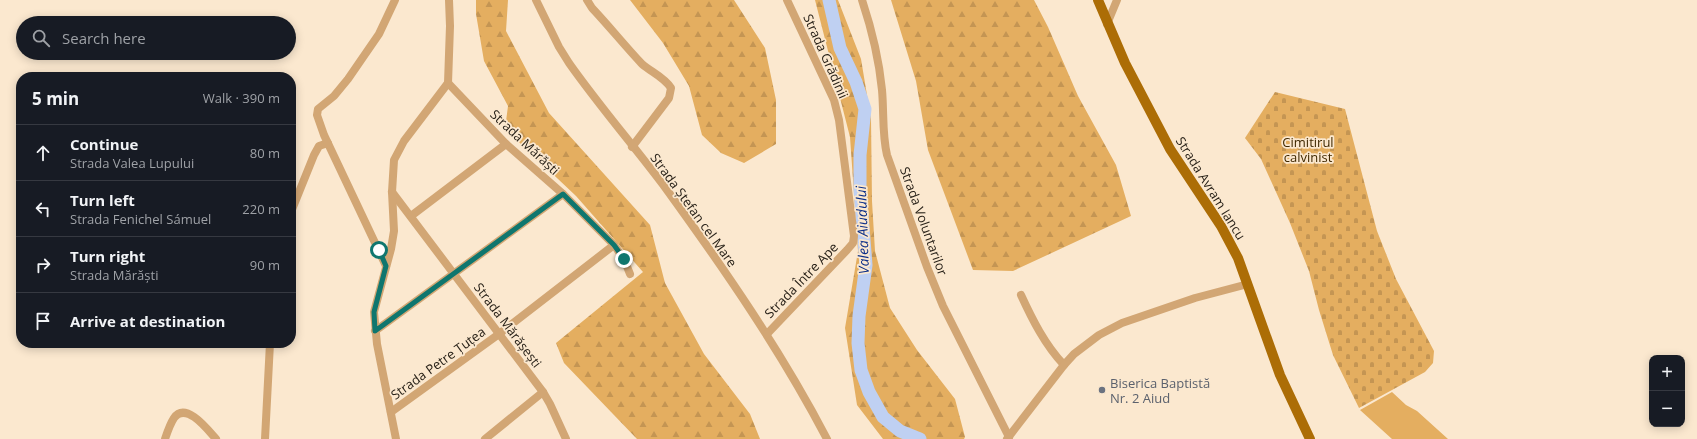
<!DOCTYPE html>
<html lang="en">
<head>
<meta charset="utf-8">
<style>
  body { margin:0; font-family:"Open Sans",sans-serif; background:#20242c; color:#f1f3f6 }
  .controls { position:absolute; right:12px; bottom:12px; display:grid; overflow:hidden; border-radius:8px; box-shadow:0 2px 10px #0003 }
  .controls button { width:36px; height:36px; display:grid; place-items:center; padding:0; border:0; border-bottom:1px solid #363941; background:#171b24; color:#f1f3f6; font:20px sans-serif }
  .stop { position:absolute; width:12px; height:12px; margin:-9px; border:3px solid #0f766e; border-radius:50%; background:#fff }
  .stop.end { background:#0f766e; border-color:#fff; box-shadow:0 1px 4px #0008 }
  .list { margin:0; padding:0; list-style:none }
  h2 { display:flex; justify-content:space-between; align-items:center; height:52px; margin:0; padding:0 16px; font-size:17px }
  h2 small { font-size:13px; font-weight:400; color:#9ea1a6 }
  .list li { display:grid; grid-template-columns:26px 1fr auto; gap:12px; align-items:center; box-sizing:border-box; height:56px; padding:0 16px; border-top:1px solid #363941 }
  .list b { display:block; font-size:15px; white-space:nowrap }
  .list p { margin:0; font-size:13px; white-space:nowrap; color:#9ea1a6 }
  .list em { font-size:13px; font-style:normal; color:#9ea1a6 }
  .icon { flex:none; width:22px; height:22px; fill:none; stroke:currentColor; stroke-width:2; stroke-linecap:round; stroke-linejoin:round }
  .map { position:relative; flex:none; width:1697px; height:439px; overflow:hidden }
  .search { position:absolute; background:#171b24; box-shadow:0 2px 10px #0003; left:16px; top:16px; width:280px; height:44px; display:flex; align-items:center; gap:10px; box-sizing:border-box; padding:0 14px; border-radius:22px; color:#9ea1a6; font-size:15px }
  .panel { position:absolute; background:#171b24; box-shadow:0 2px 10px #0003; left:16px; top:72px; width:280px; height:276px; border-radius:16px }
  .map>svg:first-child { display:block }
</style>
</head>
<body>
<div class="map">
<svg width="1697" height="439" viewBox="0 0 1697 439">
  <defs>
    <pattern id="forest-firs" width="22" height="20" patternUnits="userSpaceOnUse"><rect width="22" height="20" fill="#e4ae60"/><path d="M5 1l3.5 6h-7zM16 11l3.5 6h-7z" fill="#c49553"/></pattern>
    <pattern id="cemetery-stones" width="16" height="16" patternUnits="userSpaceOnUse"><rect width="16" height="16" fill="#e4ae60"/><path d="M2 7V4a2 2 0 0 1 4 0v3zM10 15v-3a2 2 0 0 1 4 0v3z" fill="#c49553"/></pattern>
  </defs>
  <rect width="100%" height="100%" fill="#fbe8cf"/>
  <!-- green -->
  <path fill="#e4ae60" d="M 1392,392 L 1406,405 L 1417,411 L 1448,439 L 1392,439 L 1360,410 Z"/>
  <!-- forest -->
  <g fill="url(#forest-firs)">
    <path d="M 476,0 L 508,0 L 506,31 L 549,113 L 650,225 L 665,283 L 704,354 L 750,414 L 760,439 L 637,439 L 564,363 L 556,343 L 643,272 L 576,196 L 505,129 L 508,106 L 484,61 L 476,14 Z"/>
    <path d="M 630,0 L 734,0 L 765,48 L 776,100 L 776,144 L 744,163 L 721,153 L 702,135 L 689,86 L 663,43 Z"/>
    <path d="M 815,0 L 838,0 L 861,59 L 871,119 L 872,201 L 875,251 L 890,308 L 917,350 L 955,399 L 965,437 L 964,439 L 883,439 L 857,405 L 845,328 L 858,251 L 850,137 Z"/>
    <path d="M 891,0 L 1034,0 L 1048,27 L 1078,96 L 1116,165 L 1131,216 L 1013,271 L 973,270 L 928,150 L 916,81 Z"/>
  </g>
  <!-- cemetery -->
  <path fill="url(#cemetery-stones)" d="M 1275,92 L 1345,109 L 1377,231 L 1396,279 L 1434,351 L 1433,363 L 1425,372 L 1359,408 L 1333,355 L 1319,310 L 1309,271 L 1290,223 L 1261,159 L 1245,138 Z"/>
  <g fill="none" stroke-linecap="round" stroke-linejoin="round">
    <!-- river -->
    <path stroke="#bfd0f2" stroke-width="13" d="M 829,0 L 840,48 L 856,82 L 865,109 L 860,155 L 860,189 L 866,265 L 859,316 L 858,343 L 861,370 L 869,392 L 883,417 L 900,431 L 920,439"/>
    <!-- minor -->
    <g stroke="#d2a674" stroke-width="8">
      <path d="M 536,0 L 559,47 L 569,63 C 600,107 635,147 667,190 C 725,270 781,351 827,439"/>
      <path d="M 587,0 L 592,8 C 609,26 625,46 642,64 C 651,72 664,77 671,88 L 669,98 L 632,147"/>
      <path d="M 862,0 C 872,30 879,59 882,90 C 884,112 882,134 887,155 L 927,267 L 943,306 L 1009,437"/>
      <path d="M 1107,24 L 1117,0"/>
      <path d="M 448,83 L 506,144 L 563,194 L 614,245 L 624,259 L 630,274"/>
      <path d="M 392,192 L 543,392 L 550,404 L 566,439"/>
      <path d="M 291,212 L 314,155 L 319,146 L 328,143"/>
      <path d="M 411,216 L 506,144"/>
      <path d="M 386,266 L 324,135 L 317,115 L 318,109 L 334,96 L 348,79 L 379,34 L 395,0"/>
      <path d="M 1021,295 C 1032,319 1045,345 1064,365"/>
      <path d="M 375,331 L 563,194"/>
      <path d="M 767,334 L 847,250 L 853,243 L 854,236 L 839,120 L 834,100 L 787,0"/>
      <path d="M 391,412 L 499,334 L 614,245"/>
      <path d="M 165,439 C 167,433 170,424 174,418 C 186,401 208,430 216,439"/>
      <path d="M 265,439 L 270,343"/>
      <path d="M 396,439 L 377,344 L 374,312 L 391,249 L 394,231 L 392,192 L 394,160 L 404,141 L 448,83 L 450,26 L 449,0"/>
      <path d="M 485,439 L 543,392"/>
      <path d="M 1007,439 L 1064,365 L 1074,354 L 1099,335 L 1122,323 L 1195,298 L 1248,284"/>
    </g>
    <!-- major -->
    <path stroke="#ac6d06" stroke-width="10" d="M 1098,0 L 1125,63 L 1170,149 L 1221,226 L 1238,258 L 1280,375 L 1310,439"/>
  </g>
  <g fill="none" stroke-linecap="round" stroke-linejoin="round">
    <!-- route -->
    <path stroke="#0f766e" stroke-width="5" d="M 379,250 L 386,266 L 374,312 L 375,331 L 563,194 L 614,245 L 624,259"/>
  </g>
  <!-- markers -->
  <circle fill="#6b7280" stroke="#fbe8cf" stroke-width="1.5" cx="1102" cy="390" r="4"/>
  <g text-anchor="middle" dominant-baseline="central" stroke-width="3.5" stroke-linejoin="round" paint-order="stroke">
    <!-- street labels -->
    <g font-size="13" fill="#292219" stroke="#fbe8cf">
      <text transform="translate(826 56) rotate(66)">Strada Grădinii</text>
      <text transform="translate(525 142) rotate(43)">Strada Mărăști</text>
      <text transform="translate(1211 188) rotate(58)">Strada Avram Iancu</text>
      <text transform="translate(694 210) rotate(54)">Strada Ștefan cel Mare</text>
      <text transform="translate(924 221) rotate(70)">Strada Voluntarilor</text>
      <text transform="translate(801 280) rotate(-46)">Strada Între Ape</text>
      <text transform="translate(508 325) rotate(53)">Strada Mărășești</text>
      <text transform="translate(438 363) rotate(-36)">Strada Petre Țuțea</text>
    </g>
    <!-- park labels -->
    <g font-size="13" fill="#3f2800" stroke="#fbe8cf">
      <text x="1308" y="142">Cimitirul<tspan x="1308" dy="15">calvinist</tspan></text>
    </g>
    <!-- worship labels -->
    <g font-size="13" fill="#5b616d" stroke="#fbe8cf" text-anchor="start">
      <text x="1110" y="383">Biserica Baptistă<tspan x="1110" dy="15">Nr. 2 Aiud</tspan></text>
    </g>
    <!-- water labels -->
    <g font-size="14" font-style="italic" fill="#0b2e88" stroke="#fbe8cf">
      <text transform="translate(862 230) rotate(-92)">Valea Aiudului</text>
    </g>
  </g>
</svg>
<div class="controls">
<button>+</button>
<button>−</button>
</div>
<div class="stop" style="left:379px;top:250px"></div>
<div class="stop end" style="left:624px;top:259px"></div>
<div class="search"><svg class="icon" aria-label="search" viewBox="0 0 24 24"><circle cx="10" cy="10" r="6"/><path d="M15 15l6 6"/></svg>Search here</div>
<section class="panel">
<h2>5 min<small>Walk · 390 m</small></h2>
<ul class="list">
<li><svg class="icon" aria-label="ahead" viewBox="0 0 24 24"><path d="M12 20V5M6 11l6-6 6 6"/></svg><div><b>Continue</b><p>Strada Valea Lupului</p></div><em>80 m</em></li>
<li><svg class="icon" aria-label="left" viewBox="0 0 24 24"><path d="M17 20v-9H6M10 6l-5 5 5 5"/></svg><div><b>Turn left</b><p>Strada Fenichel Sámuel</p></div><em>220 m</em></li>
<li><svg class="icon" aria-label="right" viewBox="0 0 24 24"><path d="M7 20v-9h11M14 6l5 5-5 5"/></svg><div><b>Turn right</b><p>Strada Mărăști</p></div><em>90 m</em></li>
<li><svg class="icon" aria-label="arrive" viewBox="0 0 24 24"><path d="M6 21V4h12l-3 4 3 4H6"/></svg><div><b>Arrive at destination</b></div></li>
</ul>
</section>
</div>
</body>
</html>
